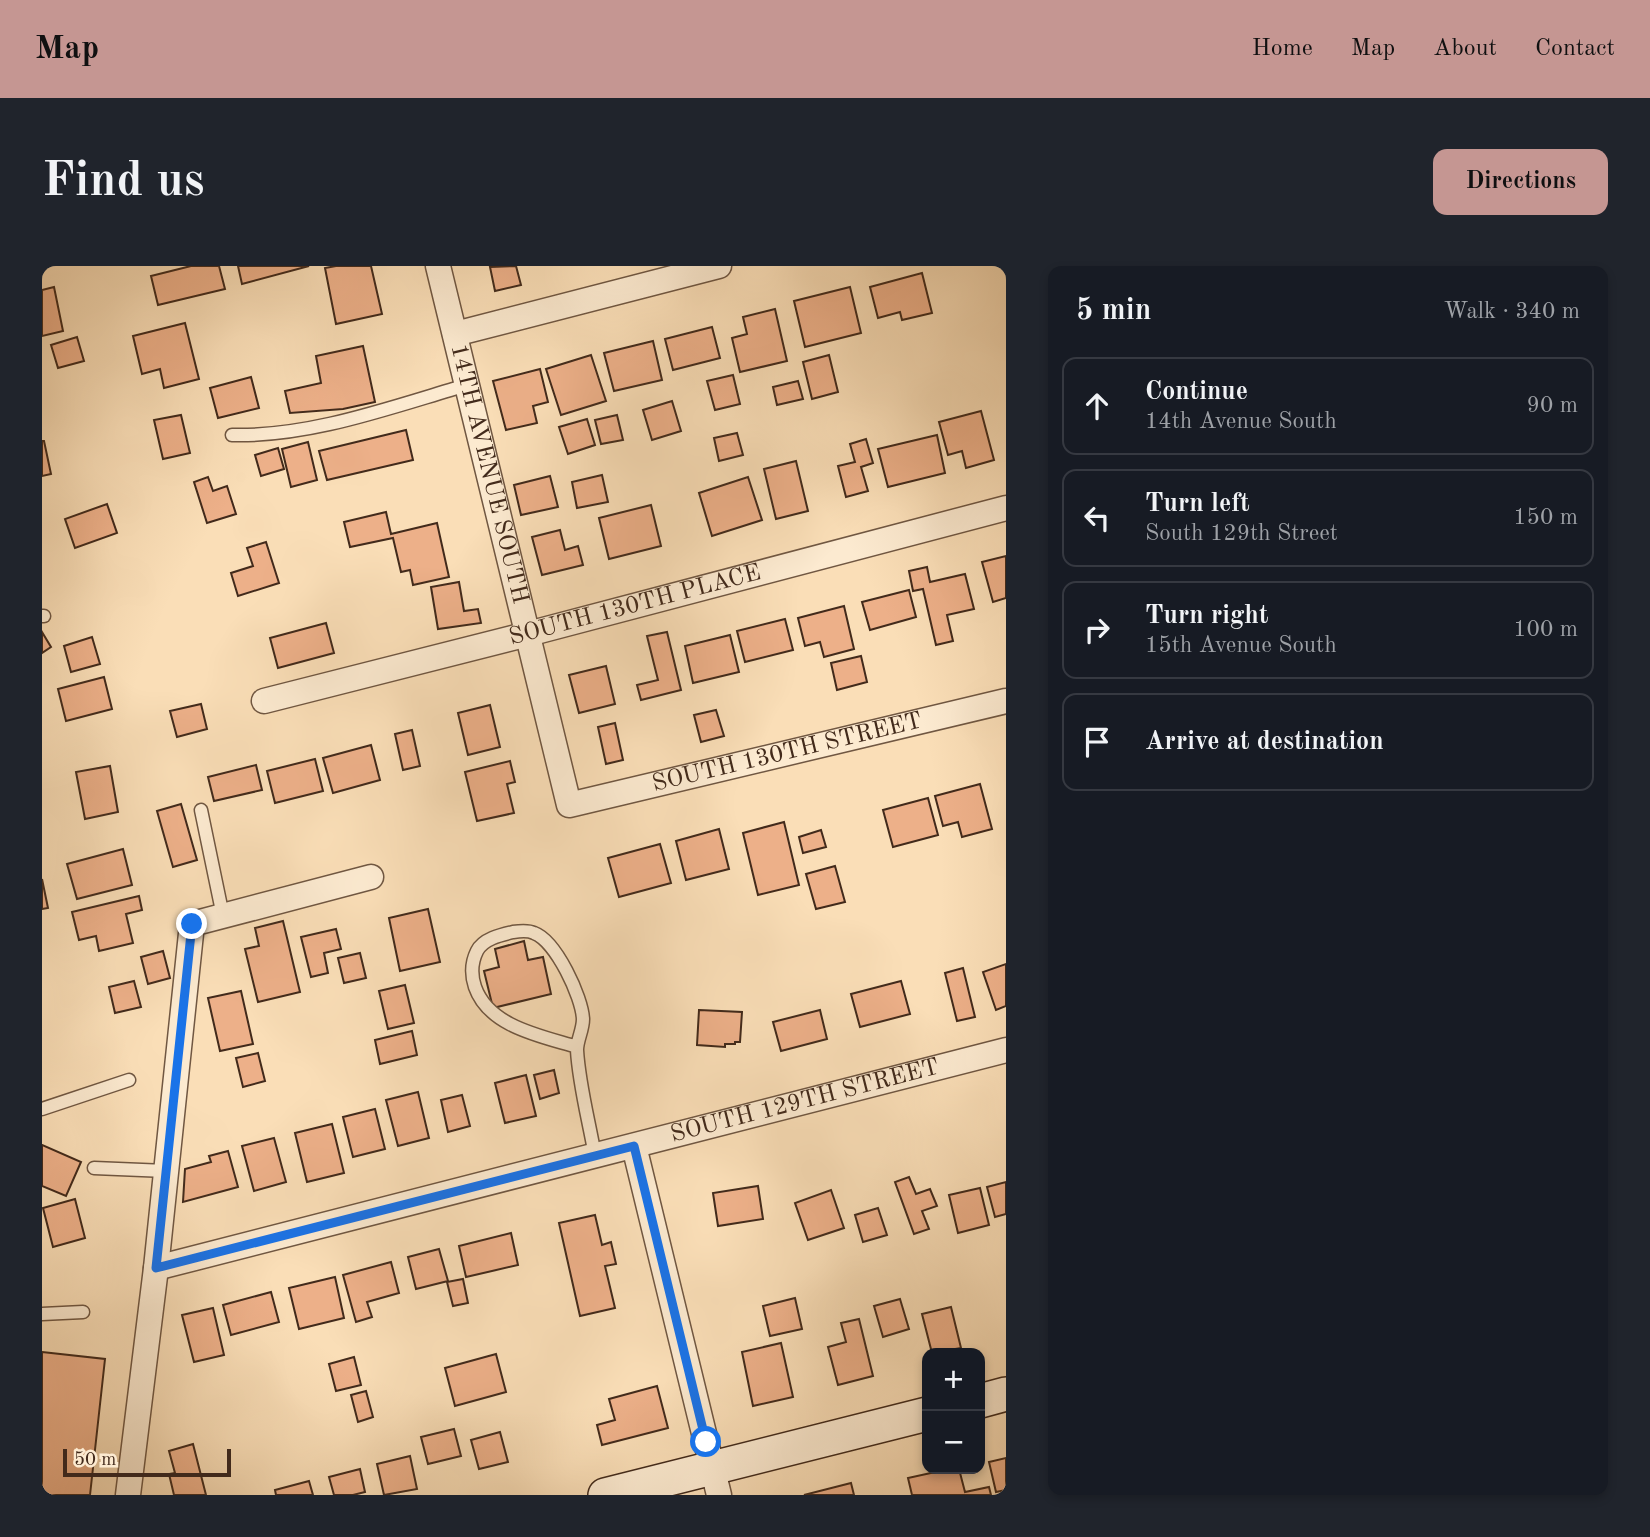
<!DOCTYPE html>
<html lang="en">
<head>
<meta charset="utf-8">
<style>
  body { margin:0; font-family:"Old Standard TT",serif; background:#20242c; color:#f1f3f6 }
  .controls { position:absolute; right:21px; bottom:21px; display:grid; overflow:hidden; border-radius:14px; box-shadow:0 4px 10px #0003 }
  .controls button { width:63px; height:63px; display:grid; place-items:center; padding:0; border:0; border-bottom:2px solid #363941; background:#171b24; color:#f1f3f6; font:35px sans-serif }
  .scale { position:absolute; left:21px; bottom:18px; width:168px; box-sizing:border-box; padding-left:7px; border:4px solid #422a1b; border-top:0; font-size:19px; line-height:24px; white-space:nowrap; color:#422a1b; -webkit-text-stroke:5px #fcead0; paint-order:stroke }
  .stop { position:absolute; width:21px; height:21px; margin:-16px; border:5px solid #1a73e8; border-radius:50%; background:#fff }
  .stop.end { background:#1a73e8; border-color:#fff; box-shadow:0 2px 7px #0008 }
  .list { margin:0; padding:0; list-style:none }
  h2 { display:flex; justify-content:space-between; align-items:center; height:91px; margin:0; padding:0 28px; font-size:30px }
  h2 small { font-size:23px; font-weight:400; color:#9ea1a6 }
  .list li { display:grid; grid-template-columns:46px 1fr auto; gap:21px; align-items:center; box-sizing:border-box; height:98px; margin:0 14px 14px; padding:0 14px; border:2px solid #363941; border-radius:14px }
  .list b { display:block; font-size:26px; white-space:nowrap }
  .list p { margin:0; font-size:23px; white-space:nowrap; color:#9ea1a6 }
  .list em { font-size:23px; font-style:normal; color:#9ea1a6 }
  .icon { flex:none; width:38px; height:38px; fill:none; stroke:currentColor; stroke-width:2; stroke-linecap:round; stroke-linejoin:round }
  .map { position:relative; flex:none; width:964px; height:1229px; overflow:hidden; border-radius:14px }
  header { display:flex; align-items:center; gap:42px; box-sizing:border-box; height:98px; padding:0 35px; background:#c59692; color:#111 }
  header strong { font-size:33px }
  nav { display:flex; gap:38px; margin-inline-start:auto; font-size:24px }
  .intro { display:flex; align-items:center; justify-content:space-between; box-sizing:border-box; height:168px; padding:0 42px }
  h1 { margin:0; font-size:49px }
  .button { padding:18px 32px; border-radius:14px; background:#c59692; color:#111; font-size:24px; font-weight:700 }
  main { display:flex; gap:42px; padding:0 42px }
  aside { flex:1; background:#171b24; border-radius:14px; box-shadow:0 4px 10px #0003 }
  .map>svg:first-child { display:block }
</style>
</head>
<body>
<header>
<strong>Map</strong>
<nav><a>Home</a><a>Map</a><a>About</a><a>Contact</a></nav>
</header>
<div class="intro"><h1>Find us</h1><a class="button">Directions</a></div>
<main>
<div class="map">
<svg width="964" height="1229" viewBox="0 0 964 1229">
  <rect width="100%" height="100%" fill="#fadeb7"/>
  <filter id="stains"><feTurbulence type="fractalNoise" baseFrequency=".00286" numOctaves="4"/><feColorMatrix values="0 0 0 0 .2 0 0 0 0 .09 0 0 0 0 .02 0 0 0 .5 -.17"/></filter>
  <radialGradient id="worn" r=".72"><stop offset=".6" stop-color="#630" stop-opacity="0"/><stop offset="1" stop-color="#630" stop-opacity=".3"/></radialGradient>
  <!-- building -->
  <g fill="#edb089" stroke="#422a1b" stroke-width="2">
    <path d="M 149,0 L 177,0 L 183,23 L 116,39 L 109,10 Z"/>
    <path d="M 196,0 L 267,0 L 200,18 Z"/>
    <path d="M 294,0 L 329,0 L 340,48 L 294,58 L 283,2 Z"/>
    <path d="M 474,0 L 479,19 L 453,25 L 448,1 Z"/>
    <path d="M 880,7 L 890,47 L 860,54 L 858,46 L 836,52 L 828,21 Z"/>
    <path d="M 12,21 L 21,65 L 0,70 L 0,24 Z"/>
    <path d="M 808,21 L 819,67 L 763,81 L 752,35 Z"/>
    <path d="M 733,43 L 745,95 L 698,106 L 690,72 L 705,68 L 701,51 Z"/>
    <path d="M 143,57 L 157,113 L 122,122 L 118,103 L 100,108 L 91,70 Z"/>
    <path d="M 670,61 L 678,92 L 631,104 L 623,73 Z"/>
    <path d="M 35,71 L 42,95 L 16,102 L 9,79 Z"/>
    <path d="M 611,75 L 620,114 L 572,125 L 562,87 Z"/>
    <path d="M 321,80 L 333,136 L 301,143 L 248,147 L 243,125 L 279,117 L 274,90 Z"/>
    <path d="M 549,89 L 564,135 L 519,149 L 504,103 Z"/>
    <path d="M 787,89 L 796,126 L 770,133 L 761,96 Z"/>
    <path d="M 498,103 L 506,136 L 491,140 L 495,157 L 464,164 L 451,115 Z"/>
    <path d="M 691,109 L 698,138 L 673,144 L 665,115 Z"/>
    <path d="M 209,111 L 217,142 L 176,152 L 168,122 Z"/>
    <path d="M 756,115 L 761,133 L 735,139 L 731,121 Z"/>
    <path d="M 630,135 L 639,165 L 610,174 L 601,144 Z"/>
    <path d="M 939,145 L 952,194 L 924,202 L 920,185 L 906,189 L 897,156 Z"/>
    <path d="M 139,149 L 148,187 L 121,193 L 112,154 Z"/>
    <path d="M 575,149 L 581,174 L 559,178 L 553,154 Z"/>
    <path d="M 545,153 L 553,179 L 526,188 L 517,161 Z"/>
    <path d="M 364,164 L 371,194 L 285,214 L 277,185 Z"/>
    <path d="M 695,167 L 701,189 L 677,195 L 672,172 Z"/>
    <path d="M 895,169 L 903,207 L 846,221 L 836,183 Z"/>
    <path d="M 824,173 L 831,197 L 819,201 L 826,225 L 804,231 L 796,200 L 813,196 L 808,178 Z"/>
    <path d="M 0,175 L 2,175 L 9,208 L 0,210 Z"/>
    <path d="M 266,176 L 275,214 L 249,221 L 240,183 Z"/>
    <path d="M 236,182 L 242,203 L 219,210 L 213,189 Z"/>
    <path d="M 754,195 L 766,245 L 734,253 L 722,203 Z"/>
    <path d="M 560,209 L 566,236 L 535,242 L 530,216 Z"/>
    <path d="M 508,210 L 516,241 L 479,249 L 472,219 Z"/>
    <path d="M 166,211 L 171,225 L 185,220 L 194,248 L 165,257 L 152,216 Z"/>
    <path d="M 706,211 L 720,254 L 670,270 L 657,227 Z"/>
    <path d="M 65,238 L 75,267 L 33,282 L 23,253 Z"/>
    <path d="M 609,239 L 619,280 L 567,293 L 557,252 Z"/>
    <path d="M 344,246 L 349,268 L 395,257 L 407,311 L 371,319 L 368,304 L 359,306 L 351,272 L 308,281 L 302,256 Z"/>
    <path d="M 518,264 L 523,284 L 536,280 L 541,299 L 500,309 L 490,271 Z"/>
    <path d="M 224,276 L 237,317 L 196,330 L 189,307 L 211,300 L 205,282 Z"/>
    <path d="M 964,290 L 964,332 L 951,336 L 940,296 Z"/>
    <path d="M 885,301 L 888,316 L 923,308 L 932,343 L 905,349 L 911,375 L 894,379 L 881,323 L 871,325 L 867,305 Z"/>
    <path d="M 417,316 L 422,345 L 436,343 L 439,357 L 396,363 L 389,321 Z"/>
    <path d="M 867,324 L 874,351 L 828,364 L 820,336 Z"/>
    <path d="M 802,340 L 812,383 L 782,391 L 778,376 L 763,380 L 756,352 Z"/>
    <path d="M 743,353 L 751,384 L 703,396 L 695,365 Z"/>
    <path d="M 284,357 L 292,387 L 236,402 L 228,372 Z"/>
    <path d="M 0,366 L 9,381 L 0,387 Z"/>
    <path d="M 625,366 L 639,424 L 599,434 L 595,419 L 616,414 L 605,370 Z"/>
    <path d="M 688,369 L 697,406 L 651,417 L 643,380 Z"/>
    <path d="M 50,371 L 58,398 L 29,406 L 22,380 Z"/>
    <path d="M 819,390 L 825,416 L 795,424 L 789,397 Z"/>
    <path d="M 564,400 L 573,438 L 537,447 L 527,409 Z"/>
    <path d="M 62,411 L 70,443 L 24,455 L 16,423 Z"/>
    <path d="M 159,438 L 165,463 L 135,471 L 128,445 Z"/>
    <path d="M 448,439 L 458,481 L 426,489 L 416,447 Z"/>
    <path d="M 674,444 L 682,470 L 659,476 L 652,449 Z"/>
    <path d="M 573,457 L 581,494 L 564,498 L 556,461 Z"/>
    <path d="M 370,464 L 378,500 L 361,504 L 353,468 Z"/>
    <path d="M 329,479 L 338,514 L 291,527 L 281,492 Z"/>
    <path d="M 273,493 L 281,525 L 233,537 L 225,505 Z"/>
    <path d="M 468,495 L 473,516 L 465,518 L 472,547 L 435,555 L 423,506 Z"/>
    <path d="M 214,499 L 220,524 L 172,535 L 166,511 Z"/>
    <path d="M 68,500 L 76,546 L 43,553 L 34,506 Z"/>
    <path d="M 938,518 L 950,563 L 920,571 L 916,556 L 901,560 L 893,530 Z"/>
    <path d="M 886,532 L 896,569 L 851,581 L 841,544 Z"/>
    <path d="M 139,538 L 155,594 L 131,601 L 115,545 Z"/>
    <path d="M 742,556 L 757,619 L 716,629 L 701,567 Z"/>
    <path d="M 677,563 L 687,603 L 644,614 L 634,575 Z"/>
    <path d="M 779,564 L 784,581 L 761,587 L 757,571 Z"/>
    <path d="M 618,578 L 629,617 L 577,631 L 566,592 Z"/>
    <path d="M 81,583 L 90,619 L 35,633 L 25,598 Z"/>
    <path d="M 793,600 L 803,636 L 774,643 L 764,608 Z"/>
    <path d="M 0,613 L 6,642 L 0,643 Z"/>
    <path d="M 97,630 L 100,644 L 84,648 L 91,677 L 57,685 L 54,670 L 37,674 L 30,646 Z"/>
    <path d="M 386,643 L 398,696 L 358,705 L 347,652 Z"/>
    <path d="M 241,655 L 258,726 L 216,736 L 203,683 L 217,680 L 213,662 Z"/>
    <path d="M 294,663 L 299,683 L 282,687 L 286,707 L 269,711 L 259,671 Z"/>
    <path d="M 482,675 L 486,694 L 501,691 L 509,728 L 451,742 L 442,705 L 457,701 L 453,683 Z"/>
    <path d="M 121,685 L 128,712 L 106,718 L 99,691 Z"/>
    <path d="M 318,687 L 324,712 L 302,717 L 296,692 Z"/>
    <path d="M 964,698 L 964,740 L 954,744 L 941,706 Z"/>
    <path d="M 921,702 L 933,751 L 915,755 L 903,707 Z"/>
    <path d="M 92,715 L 99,741 L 73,747 L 67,721 Z"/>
    <path d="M 859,715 L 868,748 L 818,761 L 809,728 Z"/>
    <path d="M 363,719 L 372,757 L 346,763 L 337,725 Z"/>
    <path d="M 199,725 L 211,778 L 178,785 L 166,732 Z"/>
    <path d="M 657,744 L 700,746 L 698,776 L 693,776 L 693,778 L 683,778 L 683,781 L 655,779 Z"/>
    <path d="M 778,744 L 785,773 L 739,785 L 731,756 Z"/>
    <path d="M 370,765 L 375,789 L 338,798 L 333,774 Z"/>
    <path d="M 216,787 L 223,815 L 201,821 L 194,792 Z"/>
    <path d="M 512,804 L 517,827 L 498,833 L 492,809 Z"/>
    <path d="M 484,809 L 494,850 L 463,857 L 453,817 Z"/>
    <path d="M 376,826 L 387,872 L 356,880 L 344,834 Z"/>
    <path d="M 420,829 L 428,860 L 406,866 L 399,834 Z"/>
    <path d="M 333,843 L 343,883 L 311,891 L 301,851 Z"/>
    <path d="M 290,858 L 302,907 L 265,916 L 253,867 Z"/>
    <path d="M 232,872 L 244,916 L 212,925 L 200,880 Z"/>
    <path d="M 0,879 L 39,896 L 24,930 L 0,920 Z"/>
    <path d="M 186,885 L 196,921 L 141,936 L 143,903 L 169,896 L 167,890 Z"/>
    <path d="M 867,911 L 874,928 L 888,923 L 895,940 L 880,945 L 887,963 L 872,968 L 853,916 Z"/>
    <path d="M 964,916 L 964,948 L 953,951 L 945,921 Z"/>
    <path d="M 716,920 L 721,953 L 676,960 L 671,927 Z"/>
    <path d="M 938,922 L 947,959 L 916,967 L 907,929 Z"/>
    <path d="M 789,924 L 802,962 L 766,974 L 753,937 Z"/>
    <path d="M 33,933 L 43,972 L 11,981 L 1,942 Z"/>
    <path d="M 836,942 L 845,969 L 821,976 L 813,949 Z"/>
    <path d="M 553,949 L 560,979 L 569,976 L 574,998 L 563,1000 L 573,1042 L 538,1050 L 517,957 Z"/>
    <path d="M 469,967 L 476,999 L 424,1011 L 417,980 Z"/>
    <path d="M 397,983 L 406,1015 L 374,1023 L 366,991 Z"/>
    <path d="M 349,996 L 357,1027 L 325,1036 L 330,1051 L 314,1056 L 301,1009 Z"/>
    <path d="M 293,1011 L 302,1052 L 257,1063 L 247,1022 Z"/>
    <path d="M 421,1013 L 426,1037 L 411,1040 L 405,1016 Z"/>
    <path d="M 229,1026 L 237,1056 L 189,1069 L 181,1039 Z"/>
    <path d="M 753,1032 L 760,1063 L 728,1070 L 721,1040 Z"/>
    <path d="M 858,1033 L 867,1063 L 841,1071 L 832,1040 Z"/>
    <path d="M 909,1041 L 919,1082 L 890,1087 L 880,1048 Z"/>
    <path d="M 171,1042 L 182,1089 L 152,1096 L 140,1049 Z"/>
    <path d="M 817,1053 L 831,1110 L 796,1119 L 786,1081 L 804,1076 L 799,1057 Z"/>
    <path d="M 739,1077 L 751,1131 L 711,1140 L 700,1086 Z"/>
    <path d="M 0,1086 L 63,1093 L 48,1229 L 0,1229 Z"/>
    <path d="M 454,1088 L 464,1126 L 413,1140 L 403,1102 Z"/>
    <path d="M 312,1091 L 319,1119 L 294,1125 L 287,1098 Z"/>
    <path d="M 615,1120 L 626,1162 L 560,1179 L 555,1159 L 573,1154 L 567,1133 Z"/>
    <path d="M 324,1125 L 331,1151 L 316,1156 L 309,1129 Z"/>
    <path d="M 412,1163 L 419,1190 L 386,1198 L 379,1171 Z"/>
    <path d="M 458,1166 L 466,1196 L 437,1203 L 429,1174 Z"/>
    <path d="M 151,1178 L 164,1229 L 132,1229 L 127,1208 L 133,1207 L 127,1185 Z"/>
    <path d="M 368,1190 L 375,1223 L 342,1229 L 335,1198 Z"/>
    <path d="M 964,1192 L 964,1224 L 954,1226 L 947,1196 Z"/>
    <path d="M 318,1203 L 323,1226 L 311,1229 L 292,1229 L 287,1211 Z"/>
    <path d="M 907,1203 L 917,1203 L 923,1226 L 947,1221 L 949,1229 L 870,1229 L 866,1212 Z"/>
    <path d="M 267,1215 L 271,1229 L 234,1229 L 233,1224 Z"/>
    <path d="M 809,1217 L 812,1229 L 762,1229 Z"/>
  </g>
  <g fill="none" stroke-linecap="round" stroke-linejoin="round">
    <defs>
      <g id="service">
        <path d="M 190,169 C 269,171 349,141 425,119"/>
        <path d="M 0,350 L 2,350"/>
        <path d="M 159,544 L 181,650"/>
        <path d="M 535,781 C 499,770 447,761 433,721 C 429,709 429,697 435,685 C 441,673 458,669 471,666 C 478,665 486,664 492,667 C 514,675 540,731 541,753 C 541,764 535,774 535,784 C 537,819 547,855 553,890"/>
        <path d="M 0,843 L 87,814"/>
        <path d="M 52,902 L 124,905"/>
        <path d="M 0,1048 L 41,1046"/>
      </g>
      <g id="minor">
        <path id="s1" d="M 396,0 L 527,539 L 964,435"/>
        <path d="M 413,68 L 677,0"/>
        <path id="s2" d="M 222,435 L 486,368 L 964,242"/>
        <path d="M 592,880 L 677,1229"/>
        <path id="s3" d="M 114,1002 L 964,784"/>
        <path d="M 86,1229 L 114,1002 L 150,658 L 329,611"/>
      </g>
      <g id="secondary">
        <path d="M 938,1135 L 964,1128"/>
        <path d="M 563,1229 L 885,1148"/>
      </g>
    </defs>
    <!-- service casing -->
    <use href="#service" stroke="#705742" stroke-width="15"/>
    <!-- minor casing -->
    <use href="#minor" stroke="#705742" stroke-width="27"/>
    <!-- secondary casing -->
    <use href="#secondary" stroke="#422a1b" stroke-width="36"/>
    <!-- service -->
    <use href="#service" stroke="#fcead0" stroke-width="12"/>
    <!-- minor -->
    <use href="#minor" stroke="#fcead0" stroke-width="24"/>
    <!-- secondary -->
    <use href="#secondary" stroke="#fcead0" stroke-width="33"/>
  </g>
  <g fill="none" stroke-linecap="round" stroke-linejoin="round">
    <!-- route -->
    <path stroke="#1a73e8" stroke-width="9" d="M 150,658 L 114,1002 L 592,880 L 664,1176"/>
  </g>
  <g text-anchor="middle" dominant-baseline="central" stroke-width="5" stroke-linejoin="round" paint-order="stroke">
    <!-- street labels -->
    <g font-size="24" fill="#422a1b" stroke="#fcead0">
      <text stroke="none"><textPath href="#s1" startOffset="214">14TH AVENUE SOUTH</textPath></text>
      <text stroke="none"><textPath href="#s2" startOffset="383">SOUTH 130TH PLACE</textPath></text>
      <text stroke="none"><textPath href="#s1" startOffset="779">SOUTH 130TH STREET</textPath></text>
      <text stroke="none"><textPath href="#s3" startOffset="670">SOUTH 129TH STREET</textPath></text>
    </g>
  </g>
  <rect width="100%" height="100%" filter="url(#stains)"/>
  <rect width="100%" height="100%" fill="url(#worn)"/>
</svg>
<div class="controls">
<button>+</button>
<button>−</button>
</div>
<div class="scale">50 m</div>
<div class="stop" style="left:664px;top:1176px"></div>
<div class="stop end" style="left:150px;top:658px"></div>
</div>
<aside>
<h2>5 min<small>Walk · 340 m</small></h2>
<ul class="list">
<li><svg class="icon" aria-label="ahead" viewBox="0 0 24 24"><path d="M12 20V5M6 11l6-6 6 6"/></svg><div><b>Continue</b><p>14th Avenue South</p></div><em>90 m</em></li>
<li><svg class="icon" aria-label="left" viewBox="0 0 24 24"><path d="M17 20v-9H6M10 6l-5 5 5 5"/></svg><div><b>Turn left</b><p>South 129th Street</p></div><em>150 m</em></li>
<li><svg class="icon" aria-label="right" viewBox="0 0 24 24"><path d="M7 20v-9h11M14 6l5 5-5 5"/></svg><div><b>Turn right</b><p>15th Avenue South</p></div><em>100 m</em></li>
<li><svg class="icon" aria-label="arrive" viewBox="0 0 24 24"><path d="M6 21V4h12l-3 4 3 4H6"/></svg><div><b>Arrive at destination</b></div></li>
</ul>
</aside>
</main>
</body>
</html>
